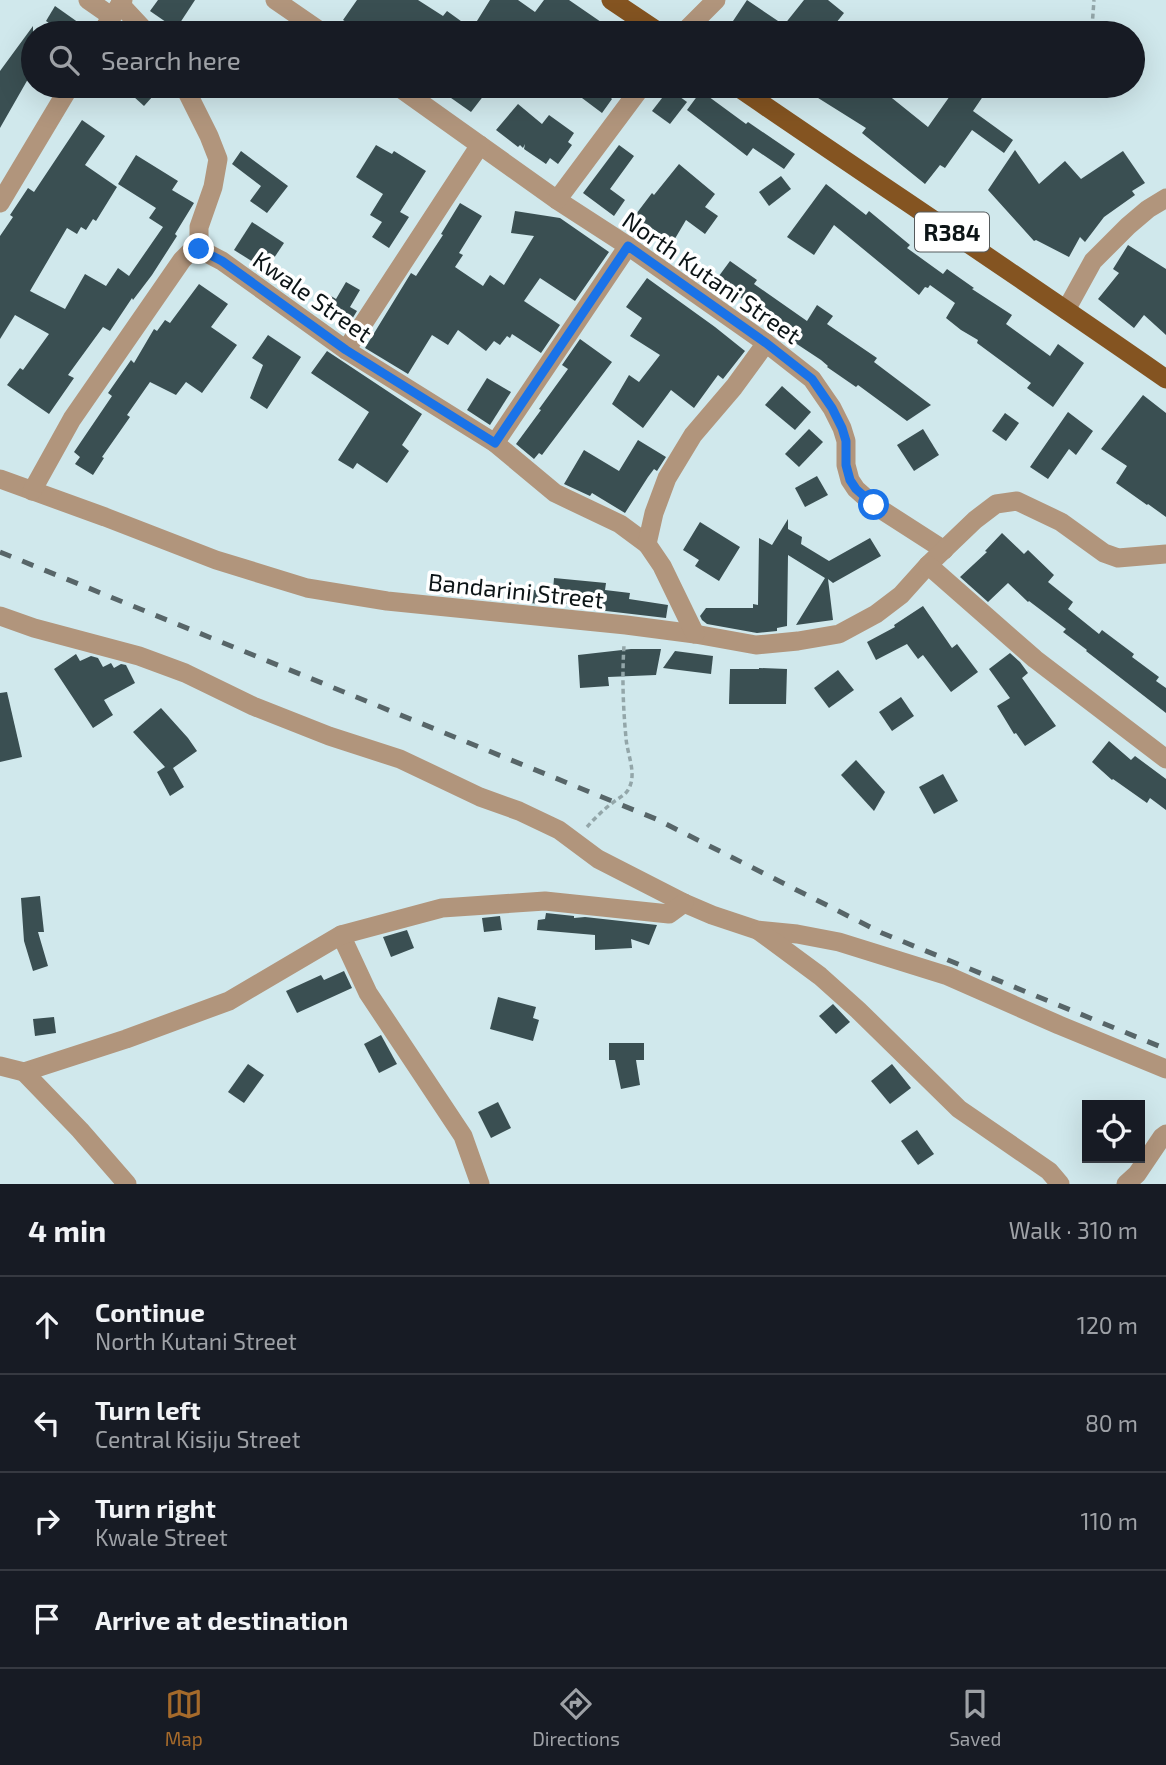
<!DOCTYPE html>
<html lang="en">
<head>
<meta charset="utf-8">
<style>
  body { margin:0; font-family:"Exo 2",sans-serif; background:#20242c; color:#f1f3f6 }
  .controls { position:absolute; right:21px; bottom:21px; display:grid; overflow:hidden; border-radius:0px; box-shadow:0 7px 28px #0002 }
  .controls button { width:63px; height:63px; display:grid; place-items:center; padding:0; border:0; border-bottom:2px solid #363941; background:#171b24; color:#f1f3f6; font:35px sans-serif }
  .stop { position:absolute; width:21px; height:21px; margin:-16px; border:5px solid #1a73e8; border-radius:50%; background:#fff }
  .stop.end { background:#1a73e8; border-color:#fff; box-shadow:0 2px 7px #0008 }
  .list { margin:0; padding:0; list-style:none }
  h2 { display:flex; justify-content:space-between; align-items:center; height:91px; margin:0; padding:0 28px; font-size:30px }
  h2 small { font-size:23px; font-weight:400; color:#9ea1a6 }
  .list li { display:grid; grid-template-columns:46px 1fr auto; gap:21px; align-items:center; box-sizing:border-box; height:98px; padding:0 28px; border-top:2px solid #363941 }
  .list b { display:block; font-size:26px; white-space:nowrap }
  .list p { margin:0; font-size:23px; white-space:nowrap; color:#9ea1a6 }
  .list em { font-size:23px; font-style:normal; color:#9ea1a6 }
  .icon { flex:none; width:38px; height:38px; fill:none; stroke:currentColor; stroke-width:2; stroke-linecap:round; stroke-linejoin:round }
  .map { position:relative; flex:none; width:1166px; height:1184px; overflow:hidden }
  .search { position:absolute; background:#171b24; box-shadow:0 7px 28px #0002; left:21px; right:21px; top:21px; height:77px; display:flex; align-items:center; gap:18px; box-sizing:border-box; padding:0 24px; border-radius:38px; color:#9ea1a6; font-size:26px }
  .sheet { height:483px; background:#171b24 }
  nav { display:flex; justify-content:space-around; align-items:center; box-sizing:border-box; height:98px; border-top:2px solid #363941; background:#171b24; font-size:19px; color:#9ea1a6 }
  nav a { display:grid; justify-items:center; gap:4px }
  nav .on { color:#a56a2b }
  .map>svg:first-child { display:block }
</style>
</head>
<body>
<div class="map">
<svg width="1166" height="1184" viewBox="0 0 1166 1184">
  <rect width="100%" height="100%" fill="#d0e8ec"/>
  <!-- building -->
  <g fill="#3a4f52">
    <path d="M 158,0 L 195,0 L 176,29 L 150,11 Z"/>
    <path d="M 357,0 L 418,0 L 443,16 L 447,11 L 472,29 L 490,0 L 518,0 L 535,12 L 544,0 L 569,0 L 617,33 L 363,33 L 343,20 Z"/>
    <path d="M 747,0 L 784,25 L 804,0 L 828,0 L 844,13 L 828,33 L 725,33 Z"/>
    <path d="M 55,6 L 89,30 L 89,33 L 63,33 L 46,21 Z"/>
    <path d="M 33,26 L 33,82 L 28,79 L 0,128 L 0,71 Z"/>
    <path d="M 122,86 L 162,86 L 144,106 Z"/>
    <path d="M 434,86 L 491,86 L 471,112 Z"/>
    <path d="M 566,86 L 619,86 L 610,97 L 612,99 L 602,113 Z"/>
    <path d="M 799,86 L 877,86 L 928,127 L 957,86 L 990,86 L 973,111 L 1013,140 L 1004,153 L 972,130 L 945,168 L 940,165 L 925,184 L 862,133 L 866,128 Z"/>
    <path d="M 669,89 L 687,102 L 670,124 L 652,111 Z"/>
    <path d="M 701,91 L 746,124 L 748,122 L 795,154 L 784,169 L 753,148 L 747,156 L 687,110 Z"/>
    <path d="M 518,104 L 542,124 L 549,115 L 574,133 L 568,142 L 572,145 L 558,164 L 550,158 L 546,164 L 524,149 L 525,144 L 523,148 L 520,145 L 518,147 L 496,130 Z"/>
    <path d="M 82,120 L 105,136 L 85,165 L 117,187 L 96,221 L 93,219 L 86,230 L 81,227 L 77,234 L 67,228 L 30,291 L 65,309 L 85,274 L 106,286 L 118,268 L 129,276 L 163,227 L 149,218 L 156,208 L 118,184 L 136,155 L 178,181 L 172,190 L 194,203 L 175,234 L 177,236 L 152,275 L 133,300 L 132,298 L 110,331 L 103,327 L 68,375 L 74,378 L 49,414 L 7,385 L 20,368 L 23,370 L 49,334 L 15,315 L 0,339 L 0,236 L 13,217 L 10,215 L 28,188 L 34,192 Z"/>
    <path d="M 376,145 L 392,154 L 394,151 L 426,171 L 400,212 L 409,217 L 389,248 L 372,237 L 382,222 L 370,215 L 383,194 L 356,177 Z"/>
    <path d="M 619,145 L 634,156 L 610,189 L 625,200 L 614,216 L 583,193 Z"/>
    <path d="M 1015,150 L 1039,184 L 1065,161 L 1081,179 L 1123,151 L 1145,183 L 1132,191 L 1135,195 L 1104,217 L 1085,242 L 1080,237 L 1069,257 L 1036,240 L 1034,241 L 988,190 Z"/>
    <path d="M 241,151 L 288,186 L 267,213 L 250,201 L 261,186 L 232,164 Z"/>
    <path d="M 679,164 L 715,194 L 705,207 L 718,216 L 705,234 L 686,220 L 673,242 L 650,227 L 645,233 L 630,222 L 652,193 L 654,195 Z"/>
    <path d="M 781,176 L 791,189 L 769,206 L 759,192 Z"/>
    <path d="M 826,184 L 866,215 L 869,211 L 910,245 L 907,248 L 943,274 L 947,269 L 974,288 L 972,289 L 1012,315 L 1006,324 L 1050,356 L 1058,344 L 1084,363 L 1053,407 L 1027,388 L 1031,383 L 977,343 L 978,340 L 961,330 L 946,318 L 955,303 L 930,285 L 928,288 L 925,287 L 919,295 L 834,225 L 814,255 L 787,237 Z"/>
    <path d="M 460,203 L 482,216 L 459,253 L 463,255 L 455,267 L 483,286 L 490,275 L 504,285 L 534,236 L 511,233 L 515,211 L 560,218 L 609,252 L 575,301 L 540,278 L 524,301 L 560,325 L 541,353 L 512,334 L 510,338 L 507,336 L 500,345 L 494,341 L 486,351 L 458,330 L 448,345 L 432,335 L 408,374 L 365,348 L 411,273 L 416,276 L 443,235 L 441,234 Z"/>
    <path d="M 252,222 L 284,243 L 266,270 L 234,250 Z"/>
    <path d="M 1128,245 L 1166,269 L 1166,335 L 1144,315 L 1134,328 L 1098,299 L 1119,273 L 1113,269 Z"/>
    <path d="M 730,261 L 757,280 L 754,284 L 807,321 L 817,305 L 833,316 L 827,324 L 877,358 L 874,362 L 931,405 L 907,421 L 858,385 L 856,387 L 827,367 L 828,366 L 821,360 L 744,309 L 748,303 L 716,280 Z"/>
    <path d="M 647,278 L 715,327 L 745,351 L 723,379 L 718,375 L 694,408 L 671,390 L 643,428 L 612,404 L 629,375 L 639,382 L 660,355 L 630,336 L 642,318 L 626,307 Z"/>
    <path d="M 346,282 L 360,290 L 350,307 L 357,311 L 349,324 L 313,304 L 321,290 L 336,299 Z"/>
    <path d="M 199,284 L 228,304 L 211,327 L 237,345 L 202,393 L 186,382 L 176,395 L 150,382 L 127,415 L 130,417 L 102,457 L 104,458 L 93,475 L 75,464 L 80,457 L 74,452 L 112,396 L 108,393 L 131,360 L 134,363 L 154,329 L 157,331 L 165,320 L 170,323 Z"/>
    <path d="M 268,335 L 301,357 L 267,409 L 250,398 L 263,365 L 252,358 Z"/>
    <path d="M 580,339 L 612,362 L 542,455 L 539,453 L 534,459 L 516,444 L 541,410 L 539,409 L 568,369 L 562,365 Z"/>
    <path d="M 327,351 L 422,414 L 402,445 L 409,451 L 387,483 L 357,463 L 353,469 L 338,460 L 369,412 L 311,373 Z"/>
    <path d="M 487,378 L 511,392 L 490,425 L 467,410 Z"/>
    <path d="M 782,386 L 811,412 L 795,430 L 765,405 Z"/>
    <path d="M 1143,395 L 1166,413 L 1166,517 L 1148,504 L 1147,505 L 1116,483 L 1127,466 L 1101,449 Z"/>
    <path d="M 1068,412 L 1093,431 L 1076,455 L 1069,449 L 1048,479 L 1030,467 Z"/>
    <path d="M 1005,413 L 1019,423 L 1006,441 L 992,431 Z"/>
    <path d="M 809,429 L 823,442 L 799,467 L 785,454 Z"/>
    <path d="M 923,429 L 939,455 L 914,471 L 897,445 Z"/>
    <path d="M 638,440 L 666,457 L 657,471 L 654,469 L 648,477 L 625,513 L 592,493 L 590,496 L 564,484 L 584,450 L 619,471 Z"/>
    <path d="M 817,476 L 828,495 L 805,507 L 795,488 Z"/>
    <path d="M 788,519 L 788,529 L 802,537 L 801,544 L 829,561 L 870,538 L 881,556 L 833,583 L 828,579 L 833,620 L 796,625 L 825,578 L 788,555 L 787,626 L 777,628 L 777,631 L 757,633 L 707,624 L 702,620 L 700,616 L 706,608 L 753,608 L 753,604 L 758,605 L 759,538 L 772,545 Z"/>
    <path d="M 700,522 L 740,547 L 719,581 L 695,566 L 699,560 L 683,550 Z"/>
    <path d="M 1002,533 L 1024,554 L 1028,550 L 1054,575 L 1048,582 L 1073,602 L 1068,609 L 1099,634 L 1102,630 L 1134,654 L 1132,657 L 1159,677 L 1156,681 L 1166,688 L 1166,713 L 1086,651 L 1087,650 L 1063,632 L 1066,629 L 1029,601 L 1028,602 L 1008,583 L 988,602 L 960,577 L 987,552 L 985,551 Z"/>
    <path d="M 554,578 L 606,583 L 605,590 L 630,593 L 629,599 L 668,605 L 666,618 L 589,609 L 589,605 L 552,603 Z"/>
    <path d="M 522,585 L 547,595 L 543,604 L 515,602 Z"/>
    <path d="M 923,606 L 952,648 L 957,644 L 978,672 L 951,692 L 923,655 L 918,659 L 907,644 L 876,660 L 867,642 L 895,627 L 894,625 Z"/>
    <path d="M 631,649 L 661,649 L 656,675 L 608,677 L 609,686 L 580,688 L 578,655 Z"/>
    <path d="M 675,651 L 713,656 L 711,674 L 663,668 Z"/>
    <path d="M 1010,653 L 1020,662 L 1028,673 L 1022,678 L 1056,726 L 1025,746 L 1016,733 L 1014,734 L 997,706 L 1010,698 L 989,669 Z"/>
    <path d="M 76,654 L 80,661 L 91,656 L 98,658 L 103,667 L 111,663 L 114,668 L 121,664 L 126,665 L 135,683 L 104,700 L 113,715 L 93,728 L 54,669 Z"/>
    <path d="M 759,668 L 787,669 L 786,704 L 729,704 L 730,669 L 759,669 Z"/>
    <path d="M 838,670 L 854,690 L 829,708 L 814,688 Z"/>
    <path d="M 7,692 L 22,757 L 0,762 L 0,693 Z"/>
    <path d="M 901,697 L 914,716 L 892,731 L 879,712 Z"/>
    <path d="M 161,708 L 188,738 L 197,751 L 173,768 L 184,787 L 170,796 L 157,772 L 165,767 L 133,732 Z"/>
    <path d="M 1109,741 L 1131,760 L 1135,756 L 1166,779 L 1166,810 L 1150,798 L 1147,803 L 1113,779 L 1112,780 L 1092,762 Z"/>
    <path d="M 856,760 L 885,792 L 874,811 L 841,775 Z"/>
    <path d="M 943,774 L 958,801 L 934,814 L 919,787 Z"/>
    <path d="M 40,896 L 44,932 L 38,932 L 48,966 L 33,971 L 24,941 L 21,898 Z"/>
    <path d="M 546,913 L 574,916 L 574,918 L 585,917 L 657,925 L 649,945 L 631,939 L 632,948 L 595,950 L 595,935 L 537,930 L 538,920 L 545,919 Z"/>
    <path d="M 500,916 L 502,930 L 484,932 L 482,918 Z"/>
    <path d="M 407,930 L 414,948 L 391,957 L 383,937 Z"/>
    <path d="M 344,971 L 352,988 L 297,1013 L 286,991 L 321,975 L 324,980 Z"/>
    <path d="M 498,997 L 536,1007 L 533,1018 L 539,1020 L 533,1041 L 490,1029 Z"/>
    <path d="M 833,1004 L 850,1022 L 836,1034 L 819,1016 Z"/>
    <path d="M 54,1017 L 56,1033 L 35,1036 L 33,1019 Z"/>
    <path d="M 381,1035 L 397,1064 L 379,1073 L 364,1044 Z"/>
    <path d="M 609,1043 L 644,1043 L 644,1060 L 636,1060 L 640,1085 L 621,1089 L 615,1060 L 609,1060 Z"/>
    <path d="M 248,1064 L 264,1075 L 244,1103 L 228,1092 Z"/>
    <path d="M 892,1064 L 911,1088 L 890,1104 L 871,1081 Z"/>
    <path d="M 498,1102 L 511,1128 L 491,1138 L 478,1112 Z"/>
    <path d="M 917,1130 L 934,1154 L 918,1165 L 901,1141 Z"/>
  </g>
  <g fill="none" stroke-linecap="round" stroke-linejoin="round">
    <!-- path -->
    <g stroke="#93a6a9" stroke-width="3.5" stroke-dasharray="5 3.5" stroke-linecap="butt">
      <path d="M 1092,27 L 1094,0"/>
      <path d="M 587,827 C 594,819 602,811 611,804 C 618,798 627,795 630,786 C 636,771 627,753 626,738 C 623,707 622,676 624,645"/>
    </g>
    <!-- minor -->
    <g stroke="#b1957c" stroke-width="19">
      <path d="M 88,0 L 111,16"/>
      <path d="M 275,0 L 323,33"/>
      <path d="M 120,4 L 147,33"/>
      <path d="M 101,33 L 123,0"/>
      <path d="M 683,33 L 716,0"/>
      <path d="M 184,86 L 209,136 L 218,159 L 213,187 L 199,227 L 199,249"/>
      <path d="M 397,86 L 557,200 L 628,246 L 766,343 L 812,379 L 832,408 L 842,428 L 846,441 L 846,465 L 850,480 L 856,489 L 874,505 L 944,550"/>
      <path d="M 557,200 L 642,86"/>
      <path d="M 0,203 L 70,86"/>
      <path d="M 1066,310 L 1093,261 L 1128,226 L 1148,209 L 1166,198"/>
      <path d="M 346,350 L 480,145"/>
      <path d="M 495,443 L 628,246"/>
      <path d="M 0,479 L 105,517 L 216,560 L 307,588 L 387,601 L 626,625 L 695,634 L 756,645 L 798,641 L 839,634 L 876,614 L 901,595 L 928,565 L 975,520 L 996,504 L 1017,501 L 1061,522 L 1104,553 L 1118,558 L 1166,554"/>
      <path d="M 32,491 L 72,419 L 182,260 L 190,252 L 199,249 L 222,261 L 346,350 L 495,443 L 555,493 L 620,524 L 647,544"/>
      <path d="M 928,565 L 1035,659 L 1166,759"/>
      <path d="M 0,616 L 34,628 L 139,656 L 185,673 L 253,706 L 329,736 L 400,759 L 480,797 L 519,811 L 559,830 L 598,859 L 684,903 L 712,915 L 757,930 L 797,934 L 839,942 L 948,976 L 1059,1025 L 1166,1069"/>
      <path d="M 695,634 L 662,566 L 647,544 L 654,513 L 667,478 L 693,435 L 734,387 L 766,343"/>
      <path d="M 759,931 L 820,976 L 858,1010 L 959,1109 L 1049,1171 L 1060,1184"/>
      <path d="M 341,935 L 368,993 L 463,1136 L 480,1184"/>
      <path d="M 0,1066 L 24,1072 L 126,1039 L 229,1001 L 341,935 L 442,908 L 545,901 L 669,914 L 684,903"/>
      <path d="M 24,1072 L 80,1130 L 127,1184"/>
      <path d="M 1126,1184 L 1137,1174 L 1162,1137 L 1166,1134"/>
    </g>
    <!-- primary -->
    <g stroke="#845421" stroke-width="19">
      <path d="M 611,0 L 660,33"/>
      <path d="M 736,86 C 879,184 1024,280 1166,379"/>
    </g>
    <!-- rail -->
    <path stroke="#576568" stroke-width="5" stroke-dasharray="12 12" stroke-linecap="butt" d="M 0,552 L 656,819 L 882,933 L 1166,1049"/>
  </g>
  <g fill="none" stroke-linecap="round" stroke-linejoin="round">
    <!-- route -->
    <path stroke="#1a73e8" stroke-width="9" d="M 199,249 L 222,261 L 346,350 L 495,443 L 628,246 L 766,343 L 812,379 L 832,408 L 842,428 L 846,441 L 846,465 L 850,480 L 856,489 L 874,505"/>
  </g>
  <g text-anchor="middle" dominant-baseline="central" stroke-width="7" stroke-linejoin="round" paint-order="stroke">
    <!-- shield labels -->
    <rect fill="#fff" stroke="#555a5c" stroke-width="2" x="915" y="212.5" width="74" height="39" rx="5"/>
    <g font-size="23" font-weight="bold" fill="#0c1416">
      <text x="952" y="232">R384</text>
    </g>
    <!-- street labels -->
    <g font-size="24" fill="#0c1416" stroke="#fff">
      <text transform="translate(712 277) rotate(35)">North Kutani Street</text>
      <text transform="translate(313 296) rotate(35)">Kwale Street</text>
      <text transform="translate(516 590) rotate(6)">Bandarini Street</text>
    </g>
  </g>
</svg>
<div class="controls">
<button><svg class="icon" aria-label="locate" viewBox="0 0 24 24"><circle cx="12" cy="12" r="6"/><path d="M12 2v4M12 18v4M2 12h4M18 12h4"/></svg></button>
</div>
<div class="stop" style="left:874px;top:505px"></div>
<div class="stop end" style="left:199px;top:249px"></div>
<div class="search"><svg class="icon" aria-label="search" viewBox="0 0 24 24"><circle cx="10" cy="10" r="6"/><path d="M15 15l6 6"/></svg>Search here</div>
</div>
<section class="sheet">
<h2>4 min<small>Walk · 310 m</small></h2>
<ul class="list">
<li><svg class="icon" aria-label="ahead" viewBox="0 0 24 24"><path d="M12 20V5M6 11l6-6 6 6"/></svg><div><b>Continue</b><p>North Kutani Street</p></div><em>120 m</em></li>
<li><svg class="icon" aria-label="left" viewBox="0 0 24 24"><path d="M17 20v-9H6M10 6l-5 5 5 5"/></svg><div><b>Turn left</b><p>Central Kisiju Street</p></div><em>80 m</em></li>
<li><svg class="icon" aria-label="right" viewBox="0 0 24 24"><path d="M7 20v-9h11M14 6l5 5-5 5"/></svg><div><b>Turn right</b><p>Kwale Street</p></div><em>110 m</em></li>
<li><svg class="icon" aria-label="arrive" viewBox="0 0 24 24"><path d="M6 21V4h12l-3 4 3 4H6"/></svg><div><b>Arrive at destination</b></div></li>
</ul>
</section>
<nav>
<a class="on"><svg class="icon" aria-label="map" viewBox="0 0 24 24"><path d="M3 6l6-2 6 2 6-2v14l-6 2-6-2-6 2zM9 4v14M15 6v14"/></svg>Map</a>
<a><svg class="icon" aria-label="directions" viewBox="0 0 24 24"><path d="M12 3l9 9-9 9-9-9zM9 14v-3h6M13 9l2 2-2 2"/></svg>Directions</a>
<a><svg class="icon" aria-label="saved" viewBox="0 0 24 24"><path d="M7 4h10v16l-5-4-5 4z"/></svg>Saved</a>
</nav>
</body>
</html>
